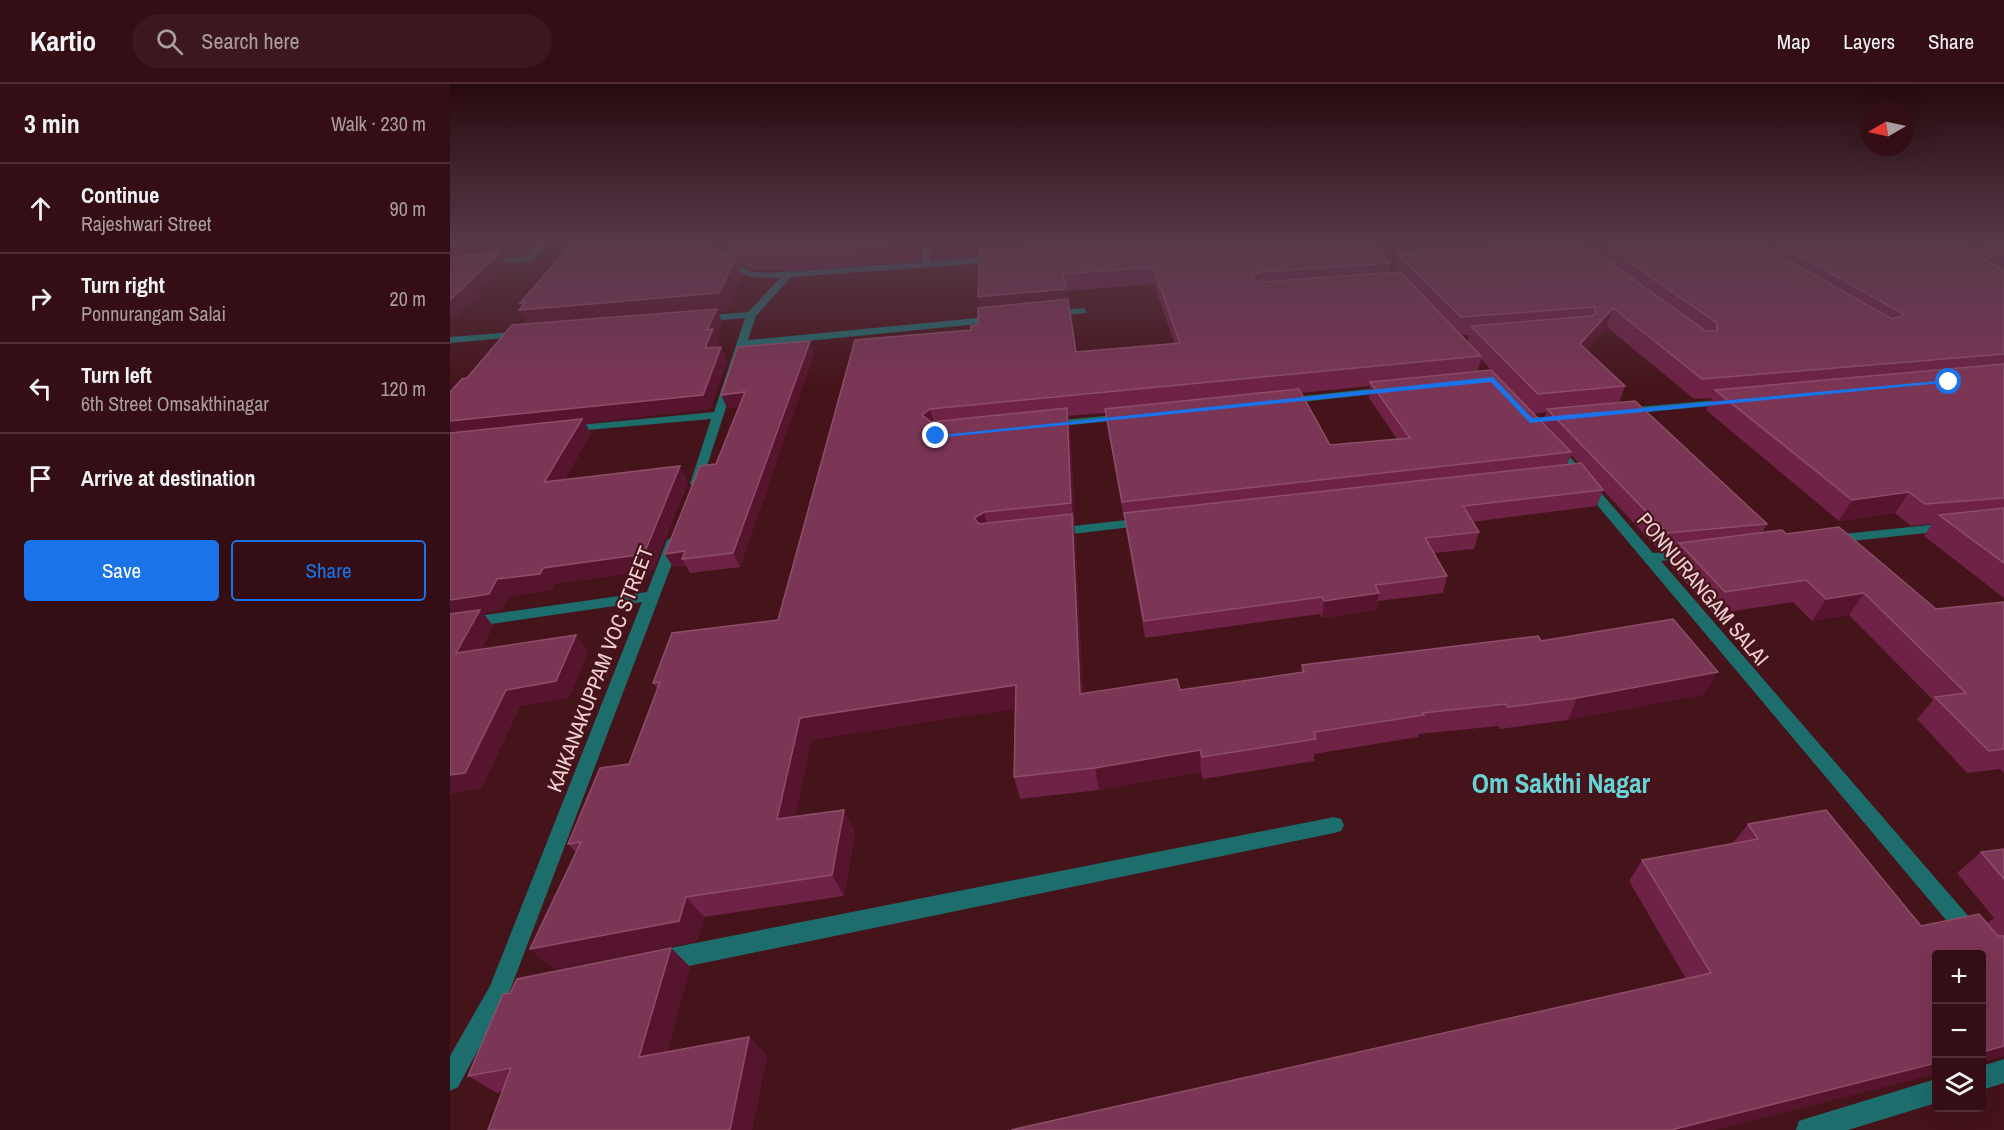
<!DOCTYPE html>
<html lang="en">
<head>
<meta charset="utf-8">
<style>
  body { margin:0; font-family:"Archivo Narrow",sans-serif; background:#3c171d; color:#f1f3f6 }
  .controls { position:absolute; right:18px; bottom:18px; display:grid; overflow:hidden; border-radius:6px; box-shadow:0 6px 24px #0002 }
  .controls button { width:54px; height:54px; display:grid; place-items:center; padding:0; border:0; border-bottom:2px solid #4e2e34; background:#340e14; color:#f1f3f6; font:30px sans-serif }
  .compass { position:absolute; left:1410px; top:18px; width:54px; height:54px; border-radius:50%; background:#340e14; box-shadow:0 6px 24px #0002; rotate:261deg }
  .stop { position:absolute; width:18px; height:18px; margin:-14px; border:4px solid #1a73e8; border-radius:50%; background:#fff }
  .stop.end { background:#1a73e8; border-color:#fff; box-shadow:0 2px 6px #0008 }
  .list { margin:0; padding:0; list-style:none }
  h2 { display:flex; justify-content:space-between; align-items:center; height:78px; margin:0; padding:0 24px; font-size:26px }
  h2 small { font-size:20px; font-weight:400; color:#a99ca0 }
  .list li { display:grid; grid-template-columns:39px 1fr auto; gap:18px; align-items:center; box-sizing:border-box; height:90px; padding:0 24px; border-top:2px solid #4e2e34 }
  .list b { display:block; font-size:22px; white-space:nowrap }
  .list p { margin:0; font-size:20px; white-space:nowrap; color:#a99ca0 }
  .list em { font-size:20px; font-style:normal; color:#a99ca0 }
  .actions { display:flex; gap:12px; padding:18px 24px }
  .actions a { flex:1; padding:14px 0; border:2px solid #1a73e8; border-radius:6px; text-align:center; font-size:21px; color:#1a73e8 }
  .actions .main { background:#1a73e8; color:#fff }
  .icon { flex:none; width:33px; height:33px; fill:none; stroke:currentColor; stroke-width:2; stroke-linecap:round; stroke-linejoin:round }
  .map { position:relative; flex:none; width:1554px; height:1046px; overflow:hidden }
  header { display:flex; align-items:center; gap:36px; box-sizing:border-box; height:84px; padding:0 30px; background:#340e14; border-bottom:2px solid #4e2e34 }
  header strong { font-size:28px }
  nav { display:flex; gap:33px; margin-inline-start:auto; font-size:21px }
  .search { width:420px; height:54px; background:#3c171d; display:flex; align-items:center; gap:15px; box-sizing:border-box; padding:0 21px; border-radius:33px; color:#a99ca0; font-size:22px }
  main { display:flex }
  aside { flex:1; background:#340e14 }
  .map>svg:first-child { display:block }
</style>
</head>
<body>
<header>
<strong>Kartio</strong>
<div class="search"><svg class="icon" aria-label="search" viewBox="0 0 24 24"><circle cx="10" cy="10" r="6"/><path d="M15 15l6 6"/></svg>Search here</div>
<nav><a>Map</a><a>Layers</a><a>Share</a></nav>
</header>
<main>
<aside>
<h2>3 min<small>Walk · 230 m</small></h2>
<ul class="list">
<li><svg class="icon" aria-label="ahead" viewBox="0 0 24 24"><path d="M12 20V5M6 11l6-6 6 6"/></svg><div><b>Continue</b><p>Rajeshwari Street</p></div><em>90 m</em></li>
<li><svg class="icon" aria-label="right" viewBox="0 0 24 24"><path d="M7 20v-9h11M14 6l5 5-5 5"/></svg><div><b>Turn right</b><p>Ponnurangam Salai</p></div><em>20 m</em></li>
<li><svg class="icon" aria-label="left" viewBox="0 0 24 24"><path d="M17 20v-9H6M10 6l-5 5 5 5"/></svg><div><b>Turn left</b><p>6th Street Omsakthinagar</p></div><em>120 m</em></li>
<li><svg class="icon" aria-label="arrive" viewBox="0 0 24 24"><path d="M6 21V4h12l-3 4 3 4H6"/></svg><div><b>Arrive at destination</b></div></li>
</ul>
<div class="actions"><a class="main">Save</a><a>Share</a></div>
</aside>
<div class="map">
<svg width="1554" height="1046" viewBox="0 0 1554 1046">
  <rect width="100%" height="100%" fill="#45131a"/>
  <g fill="none" stroke-linecap="round" stroke-linejoin="round">
    <!-- lane -->
    <g fill="#1d6d6d" fill-rule="evenodd">
      <path d="M 1554,975 L 1554,999 L 1532,1006 L 1532,982 Z"/>
      <path d="M 1486,995 L 1486,1019 L 1398,1046 L 1346,1046 L 1349,1037 L 1358,1034 Z"/>
    </g>
    <!-- street -->
    <g fill="#1d6d6d" fill-rule="evenodd">
      <path d="M 90,157 L 98,157 L 81,177 L 0,184 L 0,178 L 76,173 Z"/>
      <path d="M 280,157 L 288,157 L 280,179 L 303,188 L 319,189 L 472,178 L 472,157 L 480,157 L 480,177 L 548,172 L 552,175 L 548,178 L 341,193 L 306,232 L 298,256 L 548,232 L 553,235 L 548,238 L 296,263 L 250,403 L 246,404 L 240,400 L 261,335 L 115,348 L 115,344 L 119,342 L 264,328 L 295,234 L 250,238 L 245,235 L 250,232 L 298,228 L 330,194 L 301,193 L 272,182 Z"/>
      <path d="M 633,224 L 636,225 L 636,229 L 602,233 L 597,230 L 602,227 Z"/>
      <path d="M 74,247 L 77,248 L 77,252 L 0,259 L 0,253 Z"/>
      <path d="M 938,303 L 942,304 L 942,308 L 834,320 L 828,317 L 834,314 Z"/>
      <path d="M 1278,315 L 1284,318 L 1282,320 L 1176,330 L 1170,327 L 1176,324 Z"/>
      <path d="M 676,330 L 682,333 L 680,335 L 601,343 L 595,340 L 601,337 Z"/>
      <path d="M 1104,358 L 1108,359 L 1203,469 L 1248,467 L 1250,470 L 1248,473 L 1211,477 L 1526,841 L 1530,848 L 1526,855 L 1519,858 L 1512,855 L 1100,365 L 1100,359 Z"/>
      <path d="M 694,434 L 699,435 L 701,438 L 699,441 L 605,452 L 598,448 L 605,444 Z"/>
      <path d="M 1499,439 L 1506,443 L 1504,446 L 1383,459 L 1376,455 L 1383,451 Z"/>
      <path d="M 224,452 L 231,456 L 59,909 L 8,1003 L 0,1007 L 0,972 L 40,902 L 192,518 L 0,546 L 0,536 L 197,508 L 217,456 Z"/>
      <path d="M 884,733 L 891,735 L 894,741 L 891,747 L 884,749 L 210,888 L 202,885 L 199,877 L 202,869 L 210,866 Z"/>
    </g>
  </g>
  <!-- wall -->
  <g fill="#6d2246" fill-rule="evenodd">
    <path d="M 124,157 L 472,157 L 470,177 L 337,187 L 302,185 L 287,179 L 292,192 L 277,228 L 268,228 L 272,238 L 266,252 L 269,259 L 268,263 L 271,263 L 277,277 L 260,325 L 135,339 L 141,350 L 114,396 L 238,398 L 203,486 L 104,500 L 101,506 L 59,512 L 51,526 L 33,529 L 43,542 L 31,565 L 126,551 L 138,567 L 119,614 L 70,622 L 31,705 L 17,294 L 77,240 L 70,219 ZM 277,162 L 281,173 L 274,170 Z"/>
    <path d="M 478,157 L 545,157 L 545,162 L 558,161 L 557,157 L 1554,157 L 1554,514 L 1474,452 L 1482,440 L 1461,442 L 1445,429 L 1389,437 L 1256,326 L 1262,314 L 1244,315 L 1157,243 L 1136,266 L 1175,302 L 1169,319 L 1317,440 L 1312,449 L 1336,450 L 1486,525 L 1554,518 L 1554,689 L 1550,685 L 1517,689 L 1467,635 L 1483,616 L 1399,531 L 1362,537 L 1343,518 L 1264,530 L 1219,480 L 1226,464 L 1209,466 L 1153,406 L 1147,422 L 1022,438 L 1029,448 L 1024,465 L 984,469 L 997,492 L 993,509 L 928,517 L 926,526 L 872,534 L 870,530 L 695,554 L 676,445 L 675,434 L 674,434 L 657,341 L 656,329 L 618,332 L 620,344 L 625,440 L 623,440 L 625,451 L 633,610 L 730,606 L 851,588 L 852,581 L 1091,557 L 1255,610 L 1118,636 L 1050,645 L 1048,642 L 969,650 L 968,653 L 864,670 L 864,677 L 753,695 L 751,688 L 649,706 L 570,715 L 564,693 L 565,624 L 361,656 L 345,733 L 405,748 L 394,812 L 254,833 L 247,857 L 104,885 L 126,768 L 118,760 L 179,680 L 207,605 L 203,599 L 328,536 L 521,246 L 528,241 L 530,223 L 528,213 L 529,171 L 482,176 ZM 938,176 L 946,176 L 945,186 L 947,188 L 939,188 L 940,179 ZM 704,200 L 725,260 L 626,268 L 616,207 ZM 1012,251 L 1019,251 L 1018,258 ZM 1031,275 L 1055,301 L 1028,287 ZM 920,302 L 919,314 L 947,355 L 880,361 L 851,309 ZM 1096,328 L 1093,339 L 1084,330 ZM 1121,371 L 1129,379 L 1117,381 Z"/>
    <path d="M 360,257 L 364,269 L 290,483 L 240,489 L 236,482 L 223,483 L 215,470 L 266,380 L 289,322 L 277,324 Z"/>
    <path d="M 1298,740 L 1471,842 L 1537,839 L 1544,834 L 1507,789 L 1531,768 L 1554,765 L 1554,972 L 1236,895 L 1179,797 L 1192,776 L 1283,759 Z"/>
    <path d="M 221,864 L 240,883 L 217,968 L 317,971 L 302,1046 L 38,1046 L 52,1008 L 47,1009 L 18,992 L 60,909 Z"/>
  </g>
  <!-- shaded-wall -->
  <g fill="#57142e">
    <path d="M 61,157 L 80,157 L 66,171 L 51,172 L 56,181 L 0,239 L 0,163 Z"/>
    <path d="M 266,157 L 278,157 L 270,183 L 263,166 Z"/>
    <path d="M 466,157 L 472,157 L 470,177 L 466,160 Z"/>
    <path d="M 499,157 L 545,157 L 546,170 L 482,176 L 478,159 Z"/>
    <path d="M 558,157 L 714,157 L 560,170 Z"/>
    <path d="M 973,157 L 1066,157 L 1064,166 L 947,169 L 946,176 L 936,177 L 938,160 Z"/>
    <path d="M 285,175 L 292,192 L 277,228 L 268,228 L 272,238 L 266,252 L 269,259 L 261,278 L 80,244 L 69,226 L 73,225 L 70,219 Z"/>
    <path d="M 809,188 L 809,206 L 802,194 Z"/>
    <path d="M 616,205 L 618,223 L 532,231 L 528,213 Z"/>
    <path d="M 1163,224 L 1157,243 L 1124,280 L 1130,260 Z"/>
    <path d="M 360,257 L 364,269 L 290,483 L 283,469 Z"/>
    <path d="M 271,263 L 277,277 L 260,325 L 135,339 L 141,350 L 104,414 L 0,353 L 0,337 Z"/>
    <path d="M 295,308 L 300,321 L 277,324 L 271,311 Z"/>
    <path d="M 617,324 L 620,344 L 625,440 L 621,419 Z"/>
    <path d="M 480,325 L 486,346 L 472,331 Z"/>
    <path d="M 230,382 L 238,398 L 203,486 L 104,500 L 101,506 L 59,512 L 51,526 L 33,529 L 43,542 L 20,585 L 6,569 L 0,534 L 0,516 L 47,495 L 93,484 Z"/>
    <path d="M 1459,408 L 1445,429 L 1389,437 L 1402,416 Z"/>
    <path d="M 534,428 L 539,450 L 530,455 L 524,434 Z"/>
    <path d="M 622,430 L 625,451 L 634,632 L 630,610 Z"/>
    <path d="M 235,467 L 232,475 L 236,482 L 223,483 L 215,470 Z"/>
    <path d="M 929,509 L 926,526 L 872,534 L 874,517 Z"/>
    <path d="M 1414,509 L 1399,531 L 1362,537 L 1376,515 Z"/>
    <path d="M 126,551 L 138,567 L 119,614 L 70,622 L 31,705 L 0,710 L 0,691 L 56,606 Z"/>
    <path d="M 1268,588 L 1255,610 L 1118,636 L 1127,614 Z"/>
    <path d="M 566,601 L 571,624 L 361,656 L 341,757 L 327,735 L 350,634 Z"/>
    <path d="M 750,666 L 751,688 L 649,706 L 645,684 Z"/>
    <path d="M 394,726 L 405,748 L 394,812 L 382,791 Z"/>
    <path d="M 236,813 L 254,833 L 247,857 L 104,885 L 80,865 Z"/>
    <path d="M 221,864 L 240,883 L 211,991 L 189,973 Z"/>
    <path d="M 299,953 L 317,971 L 302,1046 L 280,1046 Z"/>
    <path d="M 1554,962 L 1554,972 L 1532,978 L 1532,968 Z"/>
    <path d="M 1486,979 L 1486,990 L 1265,1046 L 1221,1046 Z"/>
  </g>
  <!-- building -->
  <g fill="#7b3555" stroke="#8e4d68" stroke-width="1.5">
    <path d="M 0,157 L 61,157 L 59,159 L 0,163 Z"/>
    <path d="M 124,157 L 266,157 L 263,166 L 285,175 L 269,209 L 69,226 L 75,218 L 70,219 Z"/>
    <path d="M 278,157 L 466,157 L 466,160 L 331,170 L 296,168 L 276,161 Z"/>
    <path d="M 478,157 L 499,157 L 478,159 Z"/>
    <path d="M 613,157 L 919,157 L 940,179 L 809,188 L 802,194 L 810,198 L 950,188 L 1031,272 L 480,325 L 472,331 L 481,338 L 617,324 L 621,419 L 534,428 L 524,434 L 529,440 L 622,430 L 630,610 L 727,595 L 730,606 L 854,588 L 852,581 L 1088,552 L 1091,557 L 1223,535 L 1268,588 L 1127,614 L 1058,623 L 1056,620 L 972,629 L 974,631 L 864,648 L 866,655 L 752,673 L 750,666 L 645,684 L 564,693 L 566,601 L 350,634 L 327,735 L 394,726 L 382,791 L 236,813 L 229,837 L 80,865 L 131,758 L 118,760 L 150,684 L 179,680 L 210,598 L 203,599 L 222,549 L 328,536 L 405,256 L 521,246 L 521,242 L 528,241 L 528,224 L 618,215 L 626,268 L 730,259 L 703,183 L 613,190 L 616,205 L 528,213 L 530,163 Z"/>
    <path d="M 935,157 L 973,157 L 938,160 Z"/>
    <path d="M 1066,157 L 1130,157 L 1256,247 L 1267,247 L 1267,239 L 1148,157 L 1304,157 L 1442,235 L 1453,232 L 1452,229 L 1322,157 L 1507,157 L 1544,174 L 1532,175 L 1554,186 L 1554,270 L 1252,295 L 1163,224 L 1130,260 L 1175,302 L 1088,310 L 1021,242 L 1141,232 L 1145,230 L 1145,223 L 1011,233 L 947,169 L 1064,158 Z"/>
    <path d="M 1528,157 L 1554,157 L 1554,168 Z"/>
    <path d="M 49,169 L 0,216 L 0,173 Z"/>
    <path d="M 267,225 L 257,246 L 263,245 L 255,264 L 271,263 L 253,311 L 0,337 L 0,308 L 12,295 L 17,294 L 62,241 Z"/>
    <path d="M 360,257 L 283,469 L 232,475 L 235,467 L 215,470 L 250,382 L 266,380 L 295,308 L 271,311 L 288,263 Z"/>
    <path d="M 1554,280 L 1554,414 L 1475,420 L 1459,408 L 1402,416 L 1265,306 Z"/>
    <path d="M 1041,286 L 1121,368 L 672,418 L 655,325 L 849,305 L 880,361 L 960,354 L 920,298 Z"/>
    <path d="M 1185,317 L 1317,440 L 1217,449 L 1097,325 Z"/>
    <path d="M 132,335 L 94,398 L 230,382 L 194,470 L 93,484 L 90,490 L 47,495 L 39,510 L 0,516 L 0,349 Z"/>
    <path d="M 1131,379 L 1153,406 L 1013,422 L 1029,448 L 975,454 L 997,492 L 925,501 L 929,509 L 874,517 L 872,513 L 694,537 L 674,429 Z"/>
    <path d="M 1554,424 L 1554,479 L 1489,431 Z"/>
    <path d="M 1389,443 L 1486,525 L 1554,518 L 1554,665 L 1539,667 L 1485,613 L 1516,609 L 1414,509 L 1376,515 L 1356,496 L 1275,508 L 1229,459 L 1332,446 L 1336,450 Z"/>
    <path d="M 30,526 L 6,569 L 126,551 L 106,597 L 56,606 L 15,689 L 0,691 L 0,530 Z"/>
    <path d="M 1376,726 L 1471,842 L 1529,830 L 1548,852 L 1554,852 L 1554,962 L 1532,968 L 1532,870 L 1486,870 L 1486,979 L 1221,1046 L 561,1046 L 1261,889 L 1192,776 L 1308,755 L 1298,740 Z"/>
    <path d="M 1554,765 L 1554,795 L 1531,768 Z"/>
    <path d="M 221,864 L 189,973 L 299,953 L 280,1046 L 38,1046 L 61,984 L 18,992 L 53,910 L 60,909 L 67,895 Z"/>
  </g>
  <!-- sky -->
  <linearGradient id="sky" x2="0" y2="1"><stop stop-color="#260a0e"/><stop offset="0.52" stop-color="#563949"/><stop offset="1" stop-color="#563949" stop-opacity="0"/></linearGradient>
  <rect width="1554" height="303" fill="url(#sky)"/>
  <!-- route -->
  <path fill="#1a73e8" d="M 1043,293 L 1082,334 L 1499,296 L 1503,298 L 1080,339 L 1041,298 L 486,354 L 482,352 Z"/>
  <g text-anchor="middle" dominant-baseline="central" stroke-width="4.5" stroke-linejoin="round" paint-order="stroke">
    <!-- street labels -->
    <g font-size="21" fill="#f2d0d2" stroke="#45131a">
      <text transform="translate(1253 505) rotate(50)">PONNURANGAM SALAI</text>
      <text transform="translate(150 585) rotate(-69)">KAIKANAKUPPAM VOC STREET</text>
    </g>
    <!-- near-neighbourhood labels -->
    <g font-size="27" font-weight="bold" fill="#67d3d4" stroke="#45131a">
      <text x="1111" y="699">Om Sakthi Nagar</text>
    </g>
  </g>
</svg>
<div class="controls">
<button>+</button>
<button>−</button>
<button><svg class="icon" aria-label="layers" viewBox="0 0 24 24"><path d="M12 4l9 5-9 5-9-5zM3 14l9 5 9-5"/></svg></button>
</div>
<svg class="compass" viewBox="-18 -18 36 36"><path d="M0-13l5 13h-10z" fill="#e53935"/><path d="M0 13l5-13h-10z" fill="#a99ca0"/></svg>
<div class="stop" style="left:1499px;top:298px"></div>
<div class="stop end" style="left:486px;top:352px"></div>
</div>
</main>
</body>
</html>
